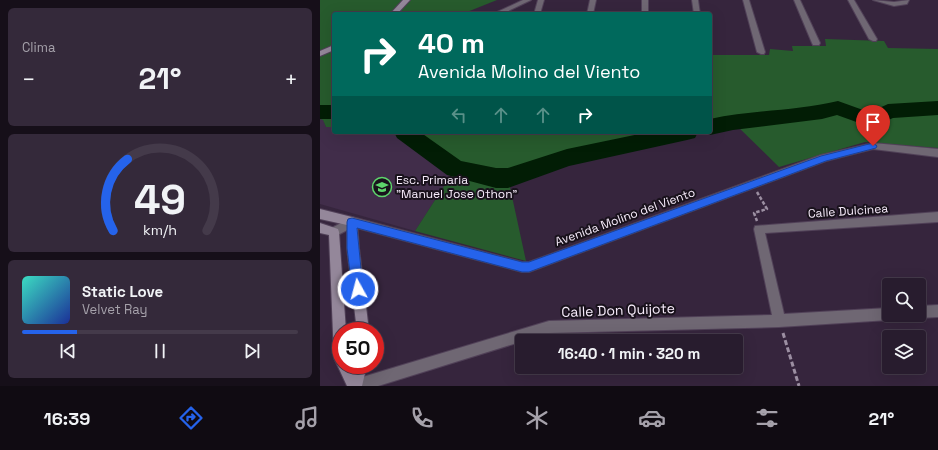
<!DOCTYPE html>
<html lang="es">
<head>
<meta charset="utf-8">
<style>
  :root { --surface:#281c2e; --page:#34293a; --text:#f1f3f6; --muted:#a5a1aa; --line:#443a4a; --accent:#2563eb }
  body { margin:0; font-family:"Space Grotesk",sans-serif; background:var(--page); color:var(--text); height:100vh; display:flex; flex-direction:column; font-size:15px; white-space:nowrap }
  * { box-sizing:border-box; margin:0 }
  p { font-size:13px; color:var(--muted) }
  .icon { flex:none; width:22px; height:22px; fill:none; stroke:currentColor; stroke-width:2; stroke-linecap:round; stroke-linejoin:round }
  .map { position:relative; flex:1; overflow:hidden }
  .side { display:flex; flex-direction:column; gap:8px; padding:8px; background:#160f19; width:320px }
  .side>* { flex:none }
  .banner { position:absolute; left:12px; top:12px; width:380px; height:122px; border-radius:4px; box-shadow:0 4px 16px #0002,0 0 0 1px var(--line); background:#00695c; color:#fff; overflow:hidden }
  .tools { position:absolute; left:562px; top:278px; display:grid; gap:8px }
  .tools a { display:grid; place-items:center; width:44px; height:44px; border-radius:4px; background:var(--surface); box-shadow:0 4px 16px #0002,0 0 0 1px var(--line); font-size:20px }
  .speed { position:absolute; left:12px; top:322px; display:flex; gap:8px; font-size:20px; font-weight:700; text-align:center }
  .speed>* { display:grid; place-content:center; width:52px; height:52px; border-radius:50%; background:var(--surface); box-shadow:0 4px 16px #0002,0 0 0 1px var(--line); line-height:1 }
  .speed .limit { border:6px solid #d22; background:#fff; color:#111 }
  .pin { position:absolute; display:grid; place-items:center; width:34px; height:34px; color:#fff; margin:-41px -17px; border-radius:50% 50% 50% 0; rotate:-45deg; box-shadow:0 0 4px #0007 }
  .pin .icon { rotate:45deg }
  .me { position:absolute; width:44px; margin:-22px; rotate:353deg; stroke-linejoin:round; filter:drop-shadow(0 0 3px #0008) }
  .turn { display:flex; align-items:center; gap:14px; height:84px; padding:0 20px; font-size:18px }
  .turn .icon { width:52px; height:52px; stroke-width:2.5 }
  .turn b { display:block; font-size:28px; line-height:34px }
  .lanes { display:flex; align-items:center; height:38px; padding:0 20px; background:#0003; justify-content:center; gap:20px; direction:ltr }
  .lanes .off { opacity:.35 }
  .big { font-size:30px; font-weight:700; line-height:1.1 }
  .side .widget { flex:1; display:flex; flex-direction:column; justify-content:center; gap:6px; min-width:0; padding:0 14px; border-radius:6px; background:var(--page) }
  .side .dial { align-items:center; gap:0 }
  .dial svg { height:104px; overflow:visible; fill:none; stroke:var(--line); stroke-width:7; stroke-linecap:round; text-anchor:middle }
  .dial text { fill:var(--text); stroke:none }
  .song { display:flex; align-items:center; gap:12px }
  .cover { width:48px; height:48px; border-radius:6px; background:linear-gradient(135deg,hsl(170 70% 55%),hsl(230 70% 35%)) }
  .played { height:4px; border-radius:2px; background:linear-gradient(90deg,var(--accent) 20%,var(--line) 20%) }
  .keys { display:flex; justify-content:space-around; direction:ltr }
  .heat { display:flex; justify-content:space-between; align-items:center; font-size:22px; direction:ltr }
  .trip { position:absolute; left:195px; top:334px; width:228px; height:40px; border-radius:4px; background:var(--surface); box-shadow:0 4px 16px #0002,0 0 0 1px var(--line); font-weight:700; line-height:40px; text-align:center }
  .menu { display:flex; height:64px; justify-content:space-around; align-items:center; background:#100b12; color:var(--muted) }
  .menu .icon { width:28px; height:28px }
  .menu .current { color:var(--accent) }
  .menu b { font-size:18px; color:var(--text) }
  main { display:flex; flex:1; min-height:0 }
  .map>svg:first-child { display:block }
</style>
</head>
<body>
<main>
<section class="side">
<div class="widget"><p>Clima</p>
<div class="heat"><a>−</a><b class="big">21°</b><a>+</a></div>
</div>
<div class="widget dial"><svg viewBox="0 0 100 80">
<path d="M14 69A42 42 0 1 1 86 69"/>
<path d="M14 69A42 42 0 0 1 25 14" stroke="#2563eb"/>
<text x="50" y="56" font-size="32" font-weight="700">49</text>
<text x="50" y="72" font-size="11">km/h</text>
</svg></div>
<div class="widget">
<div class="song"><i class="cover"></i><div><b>Static Love</b><p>Velvet Ray</p></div></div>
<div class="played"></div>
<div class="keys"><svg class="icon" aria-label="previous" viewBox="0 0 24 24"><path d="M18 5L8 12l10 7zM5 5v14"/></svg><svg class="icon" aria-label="pause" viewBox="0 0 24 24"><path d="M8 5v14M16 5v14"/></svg><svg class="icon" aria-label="next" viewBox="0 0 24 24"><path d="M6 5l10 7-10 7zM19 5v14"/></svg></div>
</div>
</section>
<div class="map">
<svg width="618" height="386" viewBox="0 0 618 386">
  <rect width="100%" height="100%" fill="#36253d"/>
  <path fill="#412d4a" d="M0,119h3l3,8h8v5h51l21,7 49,30 -40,62 -95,-27z"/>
  <path fill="#275b2d" d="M0,0h177l-35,14h-128v113h-8l-3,-7 -3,-1z
    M505,39l59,2 4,7 50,1v99l-73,-6 -86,25 -46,-45 -23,5v-63h3v-9h56l1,-6 23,2 -1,-5h34z
    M65,132h302l-116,26 -63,20 18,83 -111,-30 40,-62 -49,-30z"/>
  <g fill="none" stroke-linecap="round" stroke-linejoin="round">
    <path fill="#021d05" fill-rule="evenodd" d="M518,101l25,9h12l13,-6 50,-3v14l-45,3 -14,6h-17l-25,-9 -15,4 -89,11 -23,5 -8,-3h8v-13c42,-9 86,-8 128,-18z
      M0,105h14v14h-14z
      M74,132h26l41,29 35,7h12l59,-19 82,-17h49l-3,6 -8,2 -118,26 -61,22h-12l-49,-13 -50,-37z"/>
    <defs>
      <path id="minor" d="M203,0h8l-29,14h-9z
        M218,0h6l-4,14h-6z
        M270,0h6l-3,14h-6z
        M322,0h6v14h-6z
        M372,0h6l2,14h-6z
        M423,0h6l16,52 -1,2h-3l-4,-2z
        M474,0h6l20,43 -1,2h-6l-1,-2z
        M528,0h6l23,39 -1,2h-3l-4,-2z
        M553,0l21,2 15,-2 -2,4 -13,2z
        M618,212v10l-173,11 19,81 105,-6v7h6l-2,3 -4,2 -110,7 -230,6 -171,53h-29l2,-5 5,-2 193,-58 223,-6 -18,-86 1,-3z
        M618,305v12l-19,1 -4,-2 -1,-1h5v-9z"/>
      <path id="tertiary" d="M553,143l65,6v8l-65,-8 -47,12 -297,111h-7l-169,-45 -19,10 -4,-2 -1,-3 1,-3 22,-12 170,45h7l292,-107z"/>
      <path id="secondary" d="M83,0h7l-13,14h-7z
        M14,45v5l-14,6v-5z
        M0,209l32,8 4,2 1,3 2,26 10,83h-12l-10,-83v-23l-27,-6z
        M0,223l18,6 1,3 7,99h-5v34h10l2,3v-3h14l-5,21h-15l-13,-28 -5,-123 -9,-2z"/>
    </defs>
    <use href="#minor" stroke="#514158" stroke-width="2"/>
    <use href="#tertiary" stroke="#514158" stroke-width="2"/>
    <use href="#secondary" stroke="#514158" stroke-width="2"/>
    <path stroke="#9c8fa2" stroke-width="2.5" stroke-dasharray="3.5 2" stroke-linecap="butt" d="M437,192l10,17 -13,4 3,8"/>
    <path stroke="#9c8fa2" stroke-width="3" stroke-dasharray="5 2.5" stroke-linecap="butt" d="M463,333l16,53"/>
    <use href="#minor" fill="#6f6773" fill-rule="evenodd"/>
    <use href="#tertiary" fill="#6f6773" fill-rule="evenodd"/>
    <use href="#secondary" fill="#94879a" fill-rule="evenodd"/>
  </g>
  <path fill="#2563eb" stroke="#184099" d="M553,143l4,3 -1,2 -50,13 -297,111h-7l-165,-44 6,61 -1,4 -4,2 -4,-2 -2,-4 -5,-41v-26l1,-3 4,-1 170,44h7l292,-106z"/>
  <defs>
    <symbol id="school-ring" viewBox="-11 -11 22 22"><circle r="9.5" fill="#19121c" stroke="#5ed56c" stroke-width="1.5"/><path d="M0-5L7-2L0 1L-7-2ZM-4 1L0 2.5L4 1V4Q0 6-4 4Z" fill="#5ed56c"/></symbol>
  </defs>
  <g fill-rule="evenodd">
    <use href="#school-ring" x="51" y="176" width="22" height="22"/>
  </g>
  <g text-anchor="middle" stroke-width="4" stroke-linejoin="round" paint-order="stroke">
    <g font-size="12" fill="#f7ecfb" stroke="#19121c" text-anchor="start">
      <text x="76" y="184">Esc. Primaria<tspan x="76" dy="14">"Manuel Jose Othon"</tspan></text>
    </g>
    <g font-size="12" fill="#f7ecfb" stroke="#19121c">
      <text transform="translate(528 211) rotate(-4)" y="4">Calle Dulcinea</text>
      <text transform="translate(305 217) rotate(-20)" y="4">Avenida Molino del Viento</text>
    </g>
    <g font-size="14" fill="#f7ecfb" stroke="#19121c">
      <text transform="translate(298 310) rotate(-2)" y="5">Calle Don Quijote</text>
    </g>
  </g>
</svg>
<div class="tools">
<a><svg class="icon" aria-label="search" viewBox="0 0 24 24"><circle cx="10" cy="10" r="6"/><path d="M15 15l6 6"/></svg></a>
<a><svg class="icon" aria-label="layers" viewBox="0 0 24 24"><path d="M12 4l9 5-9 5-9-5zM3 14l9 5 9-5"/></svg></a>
</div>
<div class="speed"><div class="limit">50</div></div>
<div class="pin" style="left:553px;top:146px;background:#d93025"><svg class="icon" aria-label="arrive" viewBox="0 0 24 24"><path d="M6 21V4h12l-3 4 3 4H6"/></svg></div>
<svg class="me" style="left:38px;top:289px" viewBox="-20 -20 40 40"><circle r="17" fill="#2563eb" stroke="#fff" stroke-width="3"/><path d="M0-11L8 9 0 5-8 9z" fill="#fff"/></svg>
<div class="trip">16:40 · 1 min · 320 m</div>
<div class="banner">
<div class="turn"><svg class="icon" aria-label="right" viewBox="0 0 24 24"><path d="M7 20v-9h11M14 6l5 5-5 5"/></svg><div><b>40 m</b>Avenida Molino del Viento</div></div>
<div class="lanes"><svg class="icon off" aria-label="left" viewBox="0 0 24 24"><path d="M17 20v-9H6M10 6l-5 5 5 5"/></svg><svg class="icon off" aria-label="ahead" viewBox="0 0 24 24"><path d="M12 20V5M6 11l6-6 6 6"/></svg><svg class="icon off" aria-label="ahead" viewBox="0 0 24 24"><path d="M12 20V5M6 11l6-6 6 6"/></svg><svg class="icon" aria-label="right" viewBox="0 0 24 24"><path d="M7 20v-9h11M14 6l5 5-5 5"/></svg></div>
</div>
</div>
</main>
<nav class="menu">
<b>16:39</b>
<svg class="icon current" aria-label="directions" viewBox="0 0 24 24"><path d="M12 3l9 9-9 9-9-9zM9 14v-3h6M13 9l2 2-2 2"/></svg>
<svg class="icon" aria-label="music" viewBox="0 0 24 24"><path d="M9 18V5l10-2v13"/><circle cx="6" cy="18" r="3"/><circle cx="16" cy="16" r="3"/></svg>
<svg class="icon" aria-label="phone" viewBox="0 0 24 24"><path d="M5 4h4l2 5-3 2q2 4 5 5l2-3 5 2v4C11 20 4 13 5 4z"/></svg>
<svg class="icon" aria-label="climate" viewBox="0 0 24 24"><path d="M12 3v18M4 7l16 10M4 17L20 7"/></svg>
<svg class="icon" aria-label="car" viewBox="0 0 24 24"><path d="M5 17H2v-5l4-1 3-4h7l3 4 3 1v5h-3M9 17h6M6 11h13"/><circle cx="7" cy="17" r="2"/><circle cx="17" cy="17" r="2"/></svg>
<svg class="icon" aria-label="filters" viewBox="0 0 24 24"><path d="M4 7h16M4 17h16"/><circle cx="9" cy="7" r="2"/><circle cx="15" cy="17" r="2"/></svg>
<b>21°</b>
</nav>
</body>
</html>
